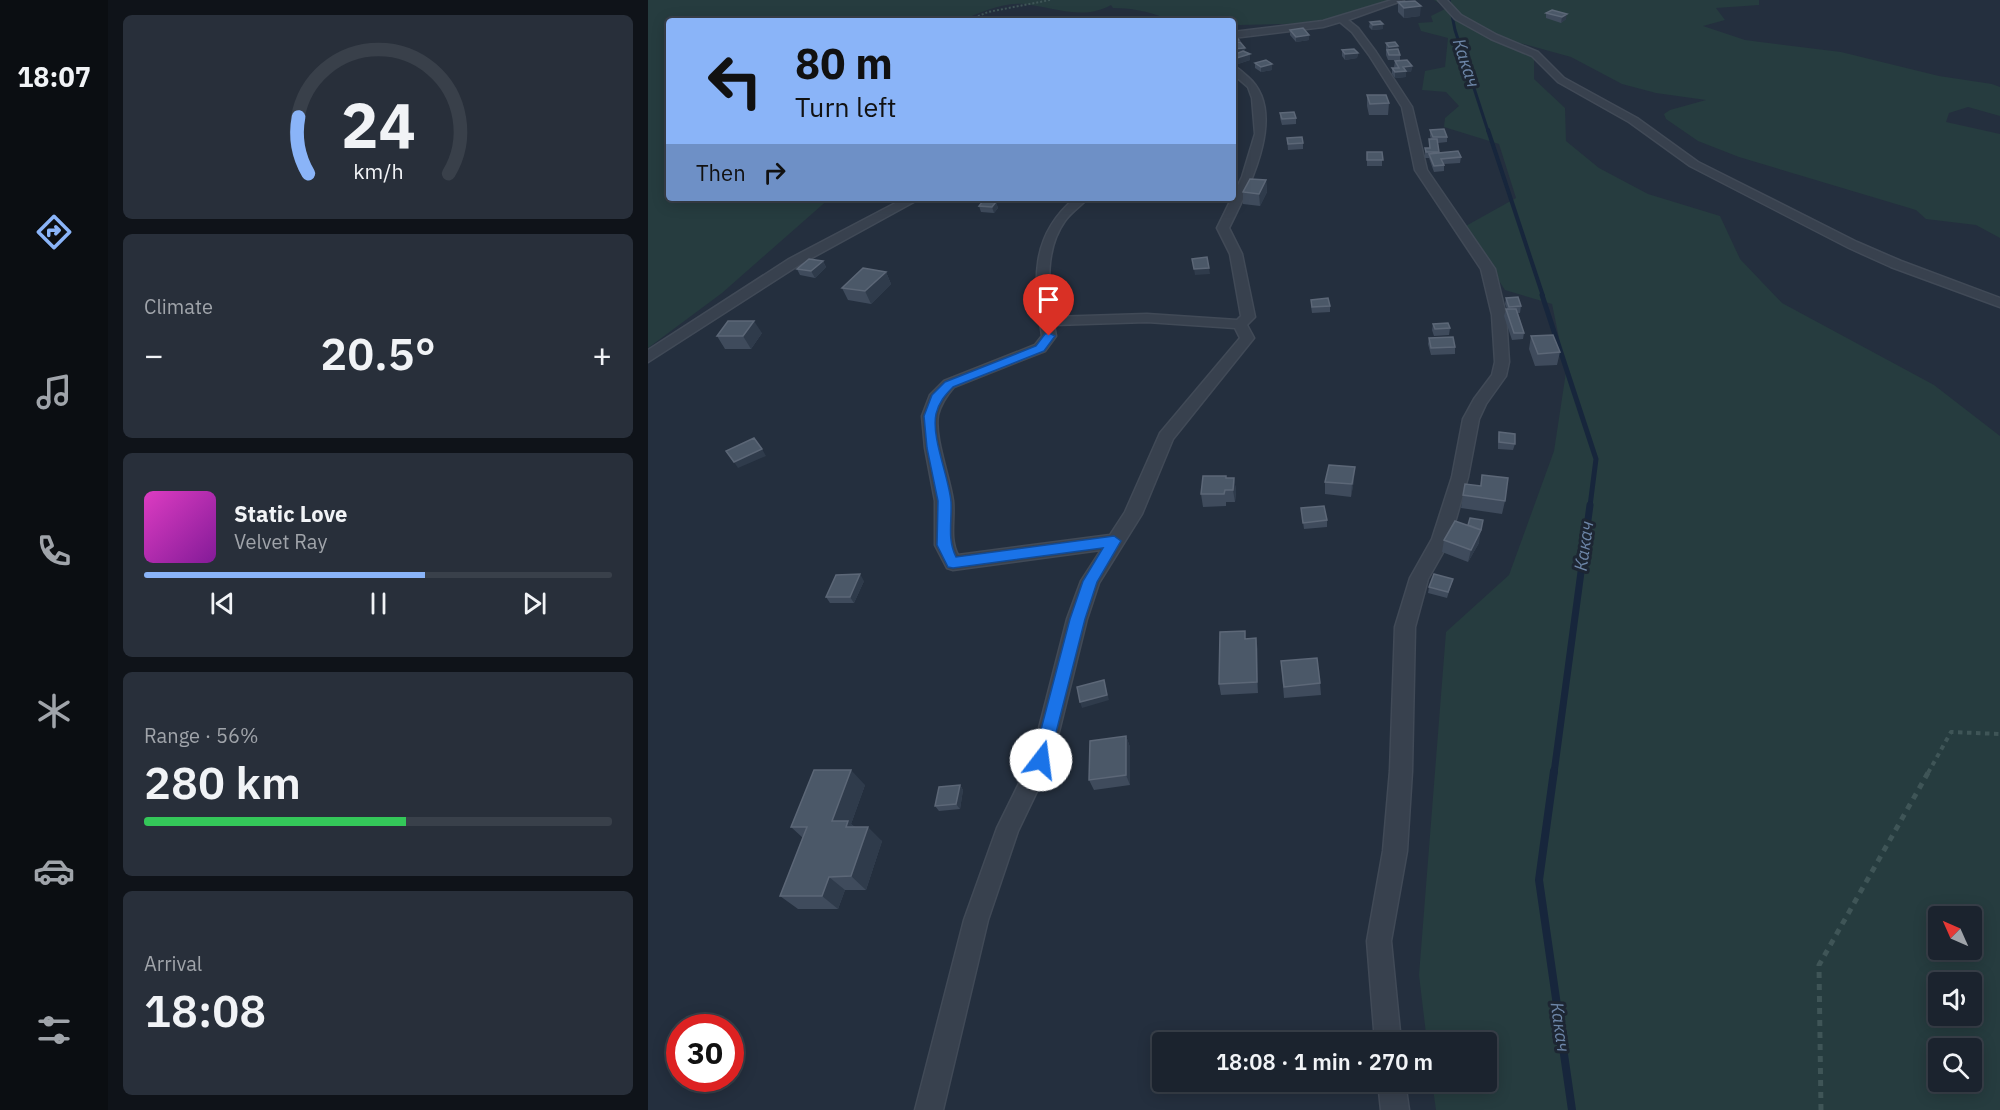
<!DOCTYPE html>
<html lang="en">
<head>
<meta charset="utf-8">
<style>
  :root { --surface:#1b232e; --page:#282f3a; --text:#f1f3f6; --muted:#a0a4aa; --line:#39404a; --accent:#8ab4f8 }
  body { margin:0; font-family:"IBM Plex Sans",sans-serif; background:var(--page); color:var(--text); height:100vh; display:flex; flex-direction:column; font-size:22px; white-space:nowrap }
  * { box-sizing:border-box; margin:0 }
  p { font-size:20px; color:var(--muted) }
  .icon { flex:none; width:33px; height:33px; fill:none; stroke:currentColor; stroke-width:2; stroke-linecap:round; stroke-linejoin:round }
  .map { position:relative; flex:1; overflow:hidden }
  .details { display:flex; flex-direction:column; gap:15px; padding:15px; background:#0f1319; width:540px }
  .details>* { flex:none }
  .banner { position:absolute; left:18px; top:18px; width:570px; height:183px; border-radius:6px; box-shadow:0 3px 15px #0003,0 0 0 2px var(--line); background:#8ab4f8; color:#111; overflow:hidden }
  .needle { width:39px; rotate:315deg }
  .controls { position:absolute; left:1280px; top:906px; display:grid; gap:12px }
  .controls a { display:grid; place-items:center; width:54px; height:54px; border-radius:6px; background:var(--surface); box-shadow:0 3px 15px #0003,0 0 0 2px var(--line); font-size:30px }
  .speed { position:absolute; left:18px; top:1014px; display:flex; gap:12px; font-size:30px; font-weight:700; text-align:center }
  .speed>* { display:grid; place-content:center; width:78px; height:78px; border-radius:50%; background:var(--surface); box-shadow:0 3px 15px #0003,0 0 0 2px var(--line); line-height:1 }
  .speed .limit { border:9px solid #d22; background:#fff; color:#111 }
  .pin { position:absolute; display:grid; place-items:center; width:51px; height:51px; color:#fff; margin:-62px -26px; border-radius:50% 50% 50% 0; rotate:-45deg; box-shadow:0 0 6px #0007 }
  .pin .icon { rotate:45deg }
  .me { position:absolute; width:66px; margin:-33px; rotate:15deg; stroke-linejoin:round; filter:drop-shadow(0 0 4px #0008) }
  .turn { display:flex; align-items:center; gap:21px; height:126px; padding:0 30px; font-size:27px }
  .turn .icon { width:78px; height:78px; stroke-width:2.5 }
  .turn b { display:block; font-size:42px; line-height:51px }
  .then { display:flex; align-items:center; height:57px; padding:0 30px; background:#0003; gap:12px; font-size:22px }
  .big { font-size:45px; font-weight:600; line-height:1.1 }
  .details .card { flex:1; display:flex; flex-direction:column; justify-content:center; gap:9px; min-width:0; padding:0 21px; border-radius:9px; background:var(--page) }
  .details .dial { align-items:center; gap:0 }
  .dial svg { height:156px; overflow:visible; fill:none; stroke:var(--line); stroke-width:7; stroke-linecap:round; text-anchor:middle }
  .dial text { fill:var(--text); stroke:none }
  .song { display:flex; align-items:center; gap:18px }
  .cover { width:72px; height:72px; border-radius:9px; background:linear-gradient(135deg,hsl(310 70% 55%),hsl(290 70% 35%)) }
  .played { height:6px; border-radius:3px; background:linear-gradient(90deg,var(--accent) 60%,var(--line) 60%) }
  .keys { display:flex; justify-content:space-around; direction:ltr }
  .heat { display:flex; justify-content:space-between; align-items:center; font-size:33px; direction:ltr }
  .charge { height:9px; border-radius:4px; background:linear-gradient(90deg,#34c759 56%,var(--line) 0) }
  .trip { position:absolute; left:504px; top:1032px; width:345px; height:60px; border-radius:6px; background:var(--surface); box-shadow:0 3px 15px #0003,0 0 0 2px var(--line); font-weight:600; line-height:60px; text-align:center }
  main { display:flex; flex:1; min-height:0 }
  .tab-bar { display:flex; flex-direction:column; width:108px; justify-content:space-around; align-items:center; background:#0b0e12; color:var(--muted) }
  .tab-bar .icon { width:42px; height:42px }
  .tab-bar .on { color:var(--accent) }
  .tab-bar b { font-size:27px; color:var(--text) }
  .map>svg:first-child { display:block }
</style>
</head>
<body>
<main>
<nav class="tab-bar">
<b>18:07</b>
<svg class="icon on" aria-label="directions" viewBox="0 0 24 24"><path d="M12 3l9 9-9 9-9-9zM9 14v-3h6M13 9l2 2-2 2"/></svg>
<svg class="icon" aria-label="music" viewBox="0 0 24 24"><path d="M9 18V5l10-2v13"/><circle cx="6" cy="18" r="3"/><circle cx="16" cy="16" r="3"/></svg>
<svg class="icon" aria-label="phone" viewBox="0 0 24 24"><path d="M5 4h4l2 5-3 2q2 4 5 5l2-3 5 2v4C11 20 4 13 5 4z"/></svg>
<svg class="icon" aria-label="climate" viewBox="0 0 24 24"><path d="M12 3v18M4 7l16 10M4 17L20 7"/></svg>
<svg class="icon" aria-label="car" viewBox="0 0 24 24"><path d="M5 17H2v-5l4-1 3-4h7l3 4 3 1v5h-3M9 17h6M6 11h13"/><circle cx="7" cy="17" r="2"/><circle cx="17" cy="17" r="2"/></svg>
<svg class="icon" aria-label="filters" viewBox="0 0 24 24"><path d="M4 7h16M4 17h16"/><circle cx="9" cy="7" r="2"/><circle cx="15" cy="17" r="2"/></svg>
</nav>
<section class="details">
<div class="card dial"><svg viewBox="0 0 100 80">
<path d="M14 69A42 42 0 1 1 86 69"/>
<path d="M14 69A42 42 0 0 1 9 40" stroke="#8ab4f8"/>
<text x="50" y="56" font-size="32" font-weight="700">24</text>
<text x="50" y="72" font-size="11">km/h</text>
</svg></div>
<div class="card"><p>Climate</p>
<div class="heat"><a>−</a><b class="big">20.5°</b><a>+</a></div>
</div>
<div class="card">
<div class="song"><i class="cover"></i><div><b>Static Love</b><p>Velvet Ray</p></div></div>
<div class="played"></div>
<div class="keys"><svg class="icon" aria-label="previous" viewBox="0 0 24 24"><path d="M18 5L8 12l10 7zM5 5v14"/></svg><svg class="icon" aria-label="pause" viewBox="0 0 24 24"><path d="M8 5v14M16 5v14"/></svg><svg class="icon" aria-label="next" viewBox="0 0 24 24"><path d="M6 5l10 7-10 7zM19 5v14"/></svg></div>
</div>
<div class="card"><p>Range · 56%</p><b class="big">280 km</b><div class="charge"></div></div>
<div class="card"><p>Arrival</p><b class="big">18:08</b></div>
</section>
<div class="map">
<svg width="1352" height="1110" viewBox="0 0 1352 1110">
  <rect width="100%" height="100%" fill="#242f3e"/>
  <path fill="#263c3f" fill-rule="evenodd" d="M0,0h744l-60,23 -92,2 -7,-1v-3l-69,-3c-15,-7 -35,-10 -51,-10l-2,-3c-28,16 -58,2 -87,-1 -20,-2 -46,9 -63,17h-292v177h161l-108,95 -74,55z
    M786,0h325v5l-43,3 9,12 -22,6 42,14 96,12 98,24 53,8 8,3v29l-32,-9 -19,6 -3,9 54,12v104l-24,-13 -50,-6 -10,-9 -177,-53 -41,-16 -32,-22 -2,-5 6,-4 36,-10 -50,-7 -34,-9 -51,-27 -47,-13 -36,-5 46,16v24l31,29 1,33 33,27 49,26 72,22 20,43 42,44 152,82 66,51v674h-564l-4,-28h54v-40h-59l-8,-67 27,-343 63,-57 45,-124 12,-79 -14,-68 -47,-14 -41,-63 52,-29 -17,-54 -55,-17 1,-9 14,-12 -13,-14 -24,-2 3,-19 20,-4 3,-29 -27,-7 -3,-8 15,-1 -2,-6 16,-8zM1290,916h33v34h-33zM1290,982h33v34h-33zM1290,1048h33v34h-33z"/>
  <g fill="none" stroke-linecap="round" stroke-linejoin="round">
    <path stroke="#17263c" stroke-width="3" d="M801,0l6,30 33,101"/>
    <path stroke="#17263c" stroke-width="4" d="M840,130l55,166"/>
    <path stroke="#17263c" stroke-width="5" d="M894,295l54,164 -6,47"/>
    <path stroke="#17263c" stroke-width="7" d="M906,773l36,-268"/>
    <path stroke="#17263c" stroke-width="8" d="M906,771l-15,109 33,230"/>
    <defs>
      <path id="street" d="M744,0h12l-56,20 10,8 18,24 36,55 15,63 68,99 11,46 3,47 -3,14 -20,28 -7,15 -11,58 -18,63 -22,39 -13,48 -3,144 -5,80 -16,90 10,101h-26l-8,-101 16,-90 7,-80 5,-144 15,-49 22,-39 20,-62 11,-58 11,-20 18,-24 3,-13 -3,-47 -11,-46 -66,-99 -13,-63 -33,-52 -17,-23 -12,-10 -17,5 -90,11v-6l90,-11z
        M790,0h9l14,15 36,20 41,17 26,26 73,40 61,44 159,80 44,19 99,37v9l-109,-40 -42,-19 -159,-82 -61,-44 -71,-40 -26,-26 -41,-17 -36,-20z
        M585,66c6,2 10,7 15,11 41,36 0,112 -19,151l13,26 13,63 -8,8 7,13 -81,101 -31,75 -43,69 -12,36 -35,141 -34,71 -30,89 -45,190h-28l49,-190 33,-92 34,-69 36,-140 14,-38 20,-31 -148,20 -6,-2 -12,-23v-44l-10,-53 -3,-32 8,-21 14,-14 91,-36 7,-9c-8,-55 -13,-99 33,-138h13c-7,8 -17,14 -23,23 -20,28 -17,64 -12,96l94,-3 90,6 4,-4 -11,-62 -13,-26 25,-51 13,-43 -3,-36 -4,-11 -15,-13zM499,322l88,6 5,10 -80,95 -35,79 -15,23 -152,20c-9,-17 -3,-35 -5,-54 -3,-24 -19,-63 -15,-86 3,-12 9,-20 16,-28l91,-36 11,-15 -2,-11z
        M257,198h16l-122,67 -151,97v-12l141,-91z
        M730,1082h27l4,28h-28z"/>
    </defs>
    <use href="#street" stroke="#414a57" stroke-width="3"/>
    <path stroke="#3f5557" stroke-width="2" stroke-dasharray="2 2" stroke-linecap="butt" d="M319,21l21,-9 62,-12"/>
    <path stroke="#3f5557" stroke-width="4" stroke-dasharray="4.5 4.5" stroke-linecap="butt" d="M1280,773l23,-41 49,2"/>
    <path stroke="#3f5557" stroke-width="5" stroke-dasharray="6 6" stroke-linecap="butt" d="M1173,1110l-2,-145 110,-194"/>
    <use href="#street" fill="#38414e" fill-rule="evenodd"/>
  </g>
  <path fill="#3f4b5c" d="M750,2l22,14 -16,2 -6,-6z
    M904,10l14,9 -5,4 -15,-5v-5z
    M722,22l13,7 -11,1 -3,-3z
    M642,30l19,5v5l-13,2 -6,-7z
    M585,35l12,13v4l5,2v6l-12,4 -5,-3v-6l1,-1 -1,-1z
    M738,43l12,6 2,6v5h-12l-2,-5z
    M694,50l16,3 -1,5 -12,2 -3,-4z
    M747,61l17,5 -1,6h-5v5l-11,1 -3,-4v-6h3l-1,-1z
    M607,63l17,1v6l-11,2 -6,-4z
    M719,95l22,8 -1,12h-19l-2,-9z
    M632,113l16,5v6l-14,1 -2,-7z
    M782,130l17,7v5l-9,1 1,10 22,4 -1,6 -16,1v7l-10,1 -5,-14h-4v-10h4v-9h2l-1,-3z
    M639,138l16,5v6l-15,1z
    M719,152h15v14h-15z
    M618,180l1,12 -7,14 -17,-2v-12z
    M462,198h15l-2,3 -12,-2z
    M348,202l2,6 -4,5 -13,-1 -2,-6z
    M175,261l3,6 -11,11 -15,-3 -3,-6z
    M238,272l5,12 -20,20 -23,-4 -6,-12z
    M858,298l15,8 -1,7h-2l6,20 -1,6 -11,1 -8,-24 2,-7h1l-2,-5z
    M663,300l19,6v6l-18,1 -1,-7z
    M785,324l17,4 -1,7 -15,1 -2,-6z
    M114,333l-11,16h-26l-8,-13z
    M883,336l29,16 -3,13 -22,1 -6,-17z
    M781,338l26,9v7l-24,1 -3,-11z
    M851,432l16,12 -2,6 -15,-1v-10z
    M834,475l23,26 -3,13 -41,-6 4,-24 15,2z
    M578,478h8l2,13 -1,11h-9v4l-23,1 -2,-13z
    M706,480l-3,17 -26,-3v-12z
    M653,508l26,12v7l-23,2z
    M796,540l35,3 -11,19 -26,-10z
    M805,579l-6,19 -19,-5 1,-6z
    M216,581l-10,22h-24l-4,-6z
    M598,639l12,10v44l-37,2 -2,-11z
    M633,661l39,22 1,12 -37,3z
    M478,736l4,11v38l-36,5 -5,-10z
    M217,785l-14,39 4,3 27,14 -16,49h-21l-7,19h-40l-18,-13 23,-58 -12,-11z
    M312,785l3,5 -3,19 -21,2 -4,-5z"/>
  <path fill="#2f3b4b" d="M773,6l-1,10 -16,2v-10z
    M919,14l-1,5 -5,4 1,-6z
    M735,24v5l-11,1 1,-5z
    M661,35v5l-13,2v-5z
    M750,46v5l-10,1 1,-5z
    M597,48v5l-11,2v-6z
    M710,53l-1,5 -12,2v-6z
    M602,54v6l-12,4 -1,-6z
    M624,64v6l-11,2v-5z
    M764,66l-1,6h-5v5l-11,1v-6l8,-5z
    M618,180l1,12 -7,14 -1,-12z
    M348,202l2,6 -4,5 -2,-6z
    M175,261l3,6 -11,11 -4,-7z
    M561,268l1,6 -15,1 -1,-6z
    M238,272l5,12 -20,20 -6,-13z
    M106,321l8,12 -11,16 -8,-13z
    M114,449l4,7 -28,12 -4,-6z
    M707,467l-1,13 -3,17 1,-13z
    M586,478l2,13 -1,11 -2,-12z
    M833,530l-2,13 -11,19 3,-12z
    M212,574l4,7 -10,22 -4,-6z
    M608,638l2,11v44l-1,-11z
    M456,680l5,20 -27,8 -2,-6z
    M478,736l4,11v38l-4,-10z
    M203,770l14,15 -14,39 12,11 -31,-14z
    M312,785l3,5 -3,19 -4,-5z
    M220,827l14,14 -16,49 -15,-14z
    M181,877l16,13 -7,19 -16,-13z"/>
  <path fill="#4b5868" stroke="#5c6777" stroke-width="1.5" d="M767,1l6,5 -17,2 -6,-6z
    M904,10l15,4 -5,3 -16,-4z
    M732,21l3,3 -10,1 -3,-3z
    M655,28l6,7 -13,2 -6,-7z
    M585,35h1l5,5 -6,1z
    M592,42l5,6 -11,1 -1,-1v-5z
    M747,42l3,4 -9,1 -3,-4z
    M706,49l4,4 -13,1 -3,-4z
    M750,49l2,6h-11l-2,-5z
    M595,51l7,3 -13,4 -4,-2v-1z
    M618,60l6,4 -11,3 -6,-4z
    M759,60l5,6 -9,1 3,4 -11,1 -3,-4h7l-4,-7z
    M719,95h19l3,8 -19,1z
    M646,112l2,6 -14,1 -2,-6z
    M796,129l3,8h-14l-3,-7z
    M654,137l1,6 -15,1 -1,-6z
    M781,139h8l2,13h-13l-1,-4h5z
    M810,151l3,6 -20,2 3,6 -10,1 -5,-12z
    M719,152h15l1,8h-16z
    M602,179l16,1 -7,14 -16,-2z
    M335,201l13,1 -4,5 -13,-1z
    M559,257l2,11 -15,1 -2,-10z
    M161,259l14,2 -12,10 -14,-2z
    M215,268l23,4 -21,19 -23,-3z
    M870,297l3,9 -12,1 -3,-9z
    M680,298l2,8 -18,1 -1,-7z
    M858,309h10l8,24h-10z
    M80,321h26l-11,15h-26z
    M800,323l2,5 -15,1 -2,-5z
    M905,335l7,17 -22,2 -7,-18z
    M805,337l2,10 -24,1 -2,-10z
    M851,432l16,2v10l-16,-2z
    M106,438l8,11 -28,13 -8,-11z
    M681,465l26,2 -3,17 -27,-2z
    M834,475l26,3 -3,23 -42,-6 2,-11 16,2z
    M555,476h23v2h8l-1,12h-8l-1,4h-23z
    M676,506l3,14 -24,3 -2,-15z
    M822,518l13,2 -2,10 -13,-5z
    M807,521l26,9 -10,20 -27,-10z
    M212,574l-10,23h-24l10,-22z
    M786,574l19,5 -5,13 -19,-5z
    M597,631v8l11,-1 1,44 -38,2 1,-52z
    M669,658l3,25 -36,4 -3,-26z
    M456,680l3,15 -27,7 -3,-15z
    M478,736v39l-37,5 1,-39z
    M166,770h37l-19,51h16l-2,6h22l-17,49 -22,1 -7,19h-42l27,-69h-16z
    M312,785l-4,19 -21,2 4,-19z"/>
  <path fill="#1a73e8" stroke="#114b97" stroke-width="1.5" d="M401,333l6,3 -11,15 -91,36c-8,8 -14,15 -17,27 -5,24 13,63 15,88 1,20 -4,37 5,55l158,-21 7,5 -24,41 -12,37 -36,141 -2,5 -6,3 -6,-3 -2,-5 37,-141 13,-38 20,-33 -150,20 -5,-1 -11,-22 1,-44 -11,-53 -3,-32 8,-21 13,-13 91,-36 9,-12z"/>
  <g text-anchor="middle" stroke-width="6" stroke-linejoin="round" paint-order="stroke">
    <g font-size="18" font-style="italic" fill="#6d86a8" stroke="#1d2633">
      <text transform="translate(818 63) rotate(72)" y="6">Какач</text>
      <text transform="translate(936 546) rotate(-82)" y="6">Какач</text>
      <text transform="translate(912 1027) rotate(82)" y="6">Какач</text>
    </g>
  </g>
</svg>
<div class="controls">
<a><svg class="needle" viewBox="-14 -14 28 28"><path d="M0-13l5 13h-10z" fill="#e53935"/><path d="M0 13l5-13h-10z" fill="#a0a4aa"/></svg></a>
<a><svg class="icon" aria-label="sound" viewBox="0 0 24 24"><path d="M4 9h4l5-4v14l-5-4H4zM17 9q2 3 0 6"/></svg></a>
<a><svg class="icon" aria-label="search" viewBox="0 0 24 24"><circle cx="10" cy="10" r="6"/><path d="M15 15l6 6"/></svg></a>
</div>
<div class="speed"><div class="limit">30</div></div>
<div class="pin" style="left:401px;top:336px;background:#d93025"><svg class="icon" aria-label="arrive" viewBox="0 0 24 24"><path d="M6 21V4h12l-3 4 3 4H6"/></svg></div>
<svg class="me" style="left:393px;top:760px" viewBox="-20 -20 40 40"><circle r="19" fill="#fff"/><path d="M0-13L10 11 0 6-10 11z" fill="#1a73e8"/></svg>
<div class="trip">18:08 · 1 min · 270 m</div>
<div class="banner">
<div class="turn"><svg class="icon" aria-label="left" viewBox="0 0 24 24"><path d="M17 20v-9H6M10 6l-5 5 5 5"/></svg><div><b>80 m</b>Turn left</div></div>
<div class="then">Then<svg class="icon" aria-label="right" viewBox="0 0 24 24"><path d="M7 20v-9h11M14 6l5 5-5 5"/></svg></div>
</div>
</div>
</main>
</body>
</html>
